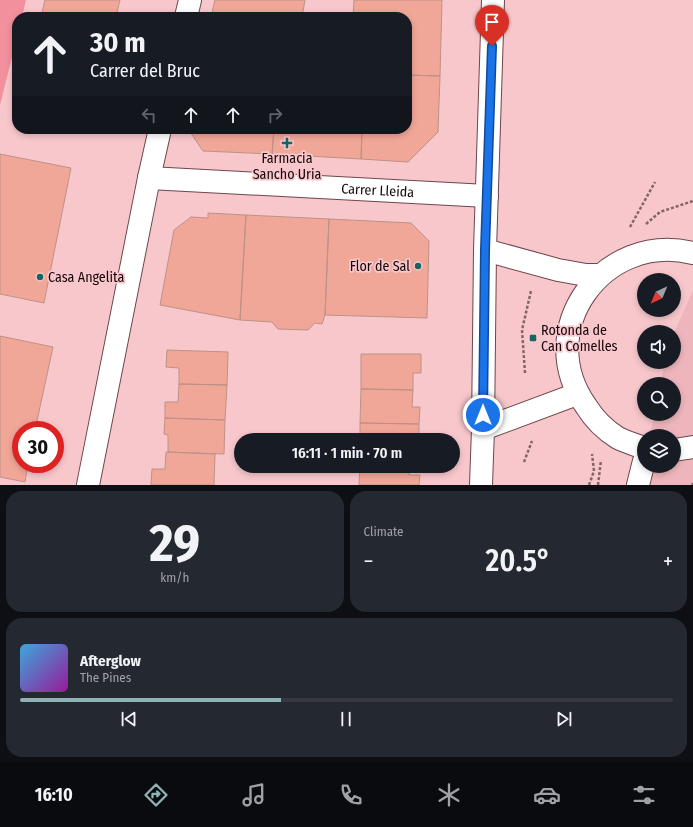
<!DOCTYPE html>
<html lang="en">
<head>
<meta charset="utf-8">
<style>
  :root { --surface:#171b24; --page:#242831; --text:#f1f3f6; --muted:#9ea1a6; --line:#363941; --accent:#8fb3b4 }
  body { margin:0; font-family:"Fira Sans Condensed",sans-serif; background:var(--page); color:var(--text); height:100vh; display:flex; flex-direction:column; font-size:15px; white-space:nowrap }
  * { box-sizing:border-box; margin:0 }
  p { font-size:13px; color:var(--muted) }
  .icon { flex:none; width:22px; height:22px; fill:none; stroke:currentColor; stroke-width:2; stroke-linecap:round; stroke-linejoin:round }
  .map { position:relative; height:485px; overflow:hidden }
  .sheet { display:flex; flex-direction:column; gap:6px; padding:6px; background:#0d0f14; flex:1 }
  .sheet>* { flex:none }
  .banner { position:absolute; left:12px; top:12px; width:400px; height:122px; border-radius:16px; box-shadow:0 2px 6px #0003; background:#171b24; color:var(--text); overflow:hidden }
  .needle { width:26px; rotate:224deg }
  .buttons { position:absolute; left:637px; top:273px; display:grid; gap:8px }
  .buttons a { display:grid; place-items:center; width:44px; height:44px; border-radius:50%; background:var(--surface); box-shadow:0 2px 6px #0003; font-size:20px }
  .speed { position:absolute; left:12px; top:421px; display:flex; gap:8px; font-size:20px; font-weight:700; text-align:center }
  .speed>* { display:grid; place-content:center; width:52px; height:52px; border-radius:50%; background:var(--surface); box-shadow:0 2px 6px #0003; line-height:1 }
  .speed .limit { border:6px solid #d22; background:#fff; color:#111 }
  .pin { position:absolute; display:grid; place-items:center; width:34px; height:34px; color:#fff; margin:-41px -17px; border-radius:50% 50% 50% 0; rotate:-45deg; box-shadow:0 0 4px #0007 }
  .pin .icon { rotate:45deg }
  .me { position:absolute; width:44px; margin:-22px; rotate:0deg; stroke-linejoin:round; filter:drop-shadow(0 0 3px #0008) }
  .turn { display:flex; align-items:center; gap:14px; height:84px; padding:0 12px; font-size:18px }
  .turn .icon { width:52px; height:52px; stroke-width:2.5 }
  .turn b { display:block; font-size:28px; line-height:34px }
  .lanes { display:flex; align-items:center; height:38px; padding:0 12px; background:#0003; justify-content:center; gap:20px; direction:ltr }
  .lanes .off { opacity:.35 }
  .big { font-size:30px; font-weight:600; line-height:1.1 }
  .sheet .card { flex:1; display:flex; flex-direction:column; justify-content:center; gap:6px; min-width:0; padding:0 14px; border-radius:16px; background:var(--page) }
  .sheet .dial { align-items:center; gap:0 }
  .dial b { font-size:52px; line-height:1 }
  .song { display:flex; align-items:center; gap:12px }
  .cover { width:48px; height:48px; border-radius:6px; background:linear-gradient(135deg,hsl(200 70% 55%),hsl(300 70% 35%)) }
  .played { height:4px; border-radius:2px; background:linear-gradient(90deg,var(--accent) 40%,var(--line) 40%) }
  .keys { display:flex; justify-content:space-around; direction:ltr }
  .heat { display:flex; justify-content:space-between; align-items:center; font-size:22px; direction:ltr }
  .sheet .tiles { flex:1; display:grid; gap:6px; grid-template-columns:1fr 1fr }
  .card:last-child { grid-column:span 2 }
  .trip { position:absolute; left:234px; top:433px; width:226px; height:40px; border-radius:20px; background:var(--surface); box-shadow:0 2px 6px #0003; font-weight:600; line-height:40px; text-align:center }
  .dock { display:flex; height:64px; justify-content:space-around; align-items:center; background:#090b0e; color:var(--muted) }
  .dock .icon { width:28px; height:28px }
  .dock .current { color:var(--accent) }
  .dock b { font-size:18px; color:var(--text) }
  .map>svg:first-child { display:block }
</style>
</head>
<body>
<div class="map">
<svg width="693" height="485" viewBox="0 0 693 485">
  <rect width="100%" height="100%" fill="#f8c7cc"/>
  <path fill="#eeb6bc" d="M693,290v195h-54l5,-19h30v-30h-24l4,-22h20v-30h-14l5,-22h9v-29z"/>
  <path fill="#f3909d" d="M0,0h26l-4,17h-5v20l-17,68z"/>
  <path fill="#f1a798" stroke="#bd9188" d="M45,0h75l-4,17h-75z
    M215,0h90l-3,17h-91z
    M354,0h88l-2,76 -33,-1v-58h-54z
    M407,75l33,1 -2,56 -30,30 -47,-3 1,-30h45z
    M188,129h86l-2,25 -69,-3z
    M274,129h88l-1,30 -89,-5z
    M0,154l71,14 -27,135 -44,-9z
    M208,213l38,2 -6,105 -80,-15 14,-75 17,-13 17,1z
    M246,215l83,4 -4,96 -3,9 -7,-1 -7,7 -30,-1 -6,-7 -32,-2z
    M329,219l82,4 18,18 -2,77 -102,-3z
    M0,336l53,11 -18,83h-14v34h7l-3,18 -25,-5z
    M167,350l61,2 -1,33 -48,-1v-16l-13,-1z
    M361,354h60v19h-8v17l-52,-1z
    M179,384l48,1 -2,35 -60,-2v-16h13z
    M361,389l52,1 -1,17h8l-1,17 -59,-1z
    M165,418l60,2 -1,34 -56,-2v-17l-4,-1z
    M360,423l59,1v15h-8v1h-51z
    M166,452l49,2 -1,31h-63l1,-16h13z
    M360,466h50l-1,9h11l-1,10h-60z"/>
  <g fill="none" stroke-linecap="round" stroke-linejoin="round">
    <defs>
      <g id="minor">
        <path d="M186,17l4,-17"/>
        <path id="s1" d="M149,178l338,18"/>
        <path d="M88,485l61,-307 11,-49"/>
        <path d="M481,485l2,-56 2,-179 8,-250"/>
      </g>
      <path id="tertiary" d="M485,250l73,20 28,5h14
        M483,429l94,-35
        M644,448c-8,-3 -18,-6 -26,-10 -13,-8 -24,-19 -32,-32 -54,-76 17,-175 107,-153
        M674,450l19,-3
        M638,485l6,-24"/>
    </defs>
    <use href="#minor" stroke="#6e464b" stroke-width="24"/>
    <use href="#tertiary" stroke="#6e464b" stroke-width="24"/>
    <path stroke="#836467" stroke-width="2.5" stroke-dasharray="3 2" stroke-linecap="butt" d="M646,224l14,-12 33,-11
      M630,227l25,-45
      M525,373l-3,-43 9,-39
      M524,462l8,-21
      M589,485l5,-14 -2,-17
      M598,485l3,-25
      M692,485l1,-2"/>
    <use href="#minor" stroke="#fff" stroke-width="22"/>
    <use href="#tertiary" stroke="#fff" stroke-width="22"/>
  </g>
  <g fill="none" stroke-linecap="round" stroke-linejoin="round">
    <defs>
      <path id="route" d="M483,415l2,-165 7,-204"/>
    </defs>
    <use href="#route" stroke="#114b97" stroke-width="10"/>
    <use href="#route" stroke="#1a73e8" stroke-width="7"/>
  </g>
  <g fill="#176563" stroke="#f8c7cc" stroke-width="1.5">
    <path d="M285 137h4v4h4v4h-4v4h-4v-4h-4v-4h4z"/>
    <circle cx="418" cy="266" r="4"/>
    <circle cx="40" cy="277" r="4"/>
    <rect x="529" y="334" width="8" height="8" rx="2"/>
  </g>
  <g text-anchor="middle" stroke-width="3.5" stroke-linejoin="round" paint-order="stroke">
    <g font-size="14" fill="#150608" stroke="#f8c7cc" text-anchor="start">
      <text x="287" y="163" text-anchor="middle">Farmacia<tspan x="287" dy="16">Sancho Uria</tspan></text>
      <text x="410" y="271" text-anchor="end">Flor de Sal</text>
      <text x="48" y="282">Casa Angelita</text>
      <text x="541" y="335">Rotonda de<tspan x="541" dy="16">Can Comelles</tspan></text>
    </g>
    <g font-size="14" fill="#150608" stroke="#f8c7cc">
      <text dy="5" stroke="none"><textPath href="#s1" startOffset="229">Carrer Lleida</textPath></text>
    </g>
  </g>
</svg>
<div class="buttons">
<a><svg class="needle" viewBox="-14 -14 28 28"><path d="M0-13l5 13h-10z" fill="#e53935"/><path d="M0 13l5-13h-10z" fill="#9ea1a6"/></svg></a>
<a><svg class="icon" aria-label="sound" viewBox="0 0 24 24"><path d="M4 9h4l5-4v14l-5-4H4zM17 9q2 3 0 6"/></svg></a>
<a><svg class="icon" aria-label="search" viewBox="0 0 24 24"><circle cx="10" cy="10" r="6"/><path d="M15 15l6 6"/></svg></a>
<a><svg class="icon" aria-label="layers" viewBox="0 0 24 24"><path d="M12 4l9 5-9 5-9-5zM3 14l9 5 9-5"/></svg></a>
</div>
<div class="speed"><div class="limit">30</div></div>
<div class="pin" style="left:492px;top:46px;background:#d93025"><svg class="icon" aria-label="arrive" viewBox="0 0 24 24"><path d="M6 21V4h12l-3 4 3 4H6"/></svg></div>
<svg class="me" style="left:483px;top:415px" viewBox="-20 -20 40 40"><circle r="17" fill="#1a73e8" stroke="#fff" stroke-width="3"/><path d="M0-11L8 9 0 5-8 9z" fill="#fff"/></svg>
<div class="trip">16:11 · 1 min · 70 m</div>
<div class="banner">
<div class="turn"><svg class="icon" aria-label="ahead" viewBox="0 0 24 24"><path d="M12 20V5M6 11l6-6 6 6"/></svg><div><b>30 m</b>Carrer del Bruc</div></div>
<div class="lanes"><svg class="icon off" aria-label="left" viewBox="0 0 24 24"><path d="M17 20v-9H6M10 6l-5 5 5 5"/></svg><svg class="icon" aria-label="ahead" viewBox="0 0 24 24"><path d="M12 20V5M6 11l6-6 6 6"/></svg><svg class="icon" aria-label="ahead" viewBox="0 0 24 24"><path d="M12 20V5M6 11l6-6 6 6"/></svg><svg class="icon off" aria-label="right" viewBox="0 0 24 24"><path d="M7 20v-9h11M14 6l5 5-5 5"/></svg></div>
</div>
</div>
<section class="sheet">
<div class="tiles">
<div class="card dial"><b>29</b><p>km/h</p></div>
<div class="card"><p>Climate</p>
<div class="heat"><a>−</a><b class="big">20.5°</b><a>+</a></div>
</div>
<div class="card">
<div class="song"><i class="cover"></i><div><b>Afterglow</b><p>The Pines</p></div></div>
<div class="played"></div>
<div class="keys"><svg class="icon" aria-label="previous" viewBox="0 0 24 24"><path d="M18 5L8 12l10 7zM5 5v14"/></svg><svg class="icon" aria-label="pause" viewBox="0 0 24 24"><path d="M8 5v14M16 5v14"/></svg><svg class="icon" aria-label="next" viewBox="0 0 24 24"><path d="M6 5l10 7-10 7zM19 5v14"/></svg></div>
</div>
</div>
</section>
<nav class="dock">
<b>16:10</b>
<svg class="icon current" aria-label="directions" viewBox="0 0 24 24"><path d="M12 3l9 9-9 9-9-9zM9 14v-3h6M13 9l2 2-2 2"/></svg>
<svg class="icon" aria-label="music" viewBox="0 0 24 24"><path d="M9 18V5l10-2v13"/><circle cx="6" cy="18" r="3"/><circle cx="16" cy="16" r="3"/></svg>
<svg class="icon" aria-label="phone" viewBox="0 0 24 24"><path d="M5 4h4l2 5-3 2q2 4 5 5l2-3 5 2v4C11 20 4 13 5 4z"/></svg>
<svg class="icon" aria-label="climate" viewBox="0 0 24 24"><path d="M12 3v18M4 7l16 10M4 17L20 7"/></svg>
<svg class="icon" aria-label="car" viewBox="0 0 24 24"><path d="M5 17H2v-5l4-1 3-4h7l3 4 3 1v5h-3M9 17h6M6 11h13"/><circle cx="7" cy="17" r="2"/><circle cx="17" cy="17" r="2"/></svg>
<svg class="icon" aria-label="filters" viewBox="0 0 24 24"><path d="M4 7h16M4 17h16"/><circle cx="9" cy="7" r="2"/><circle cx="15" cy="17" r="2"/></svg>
</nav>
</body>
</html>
